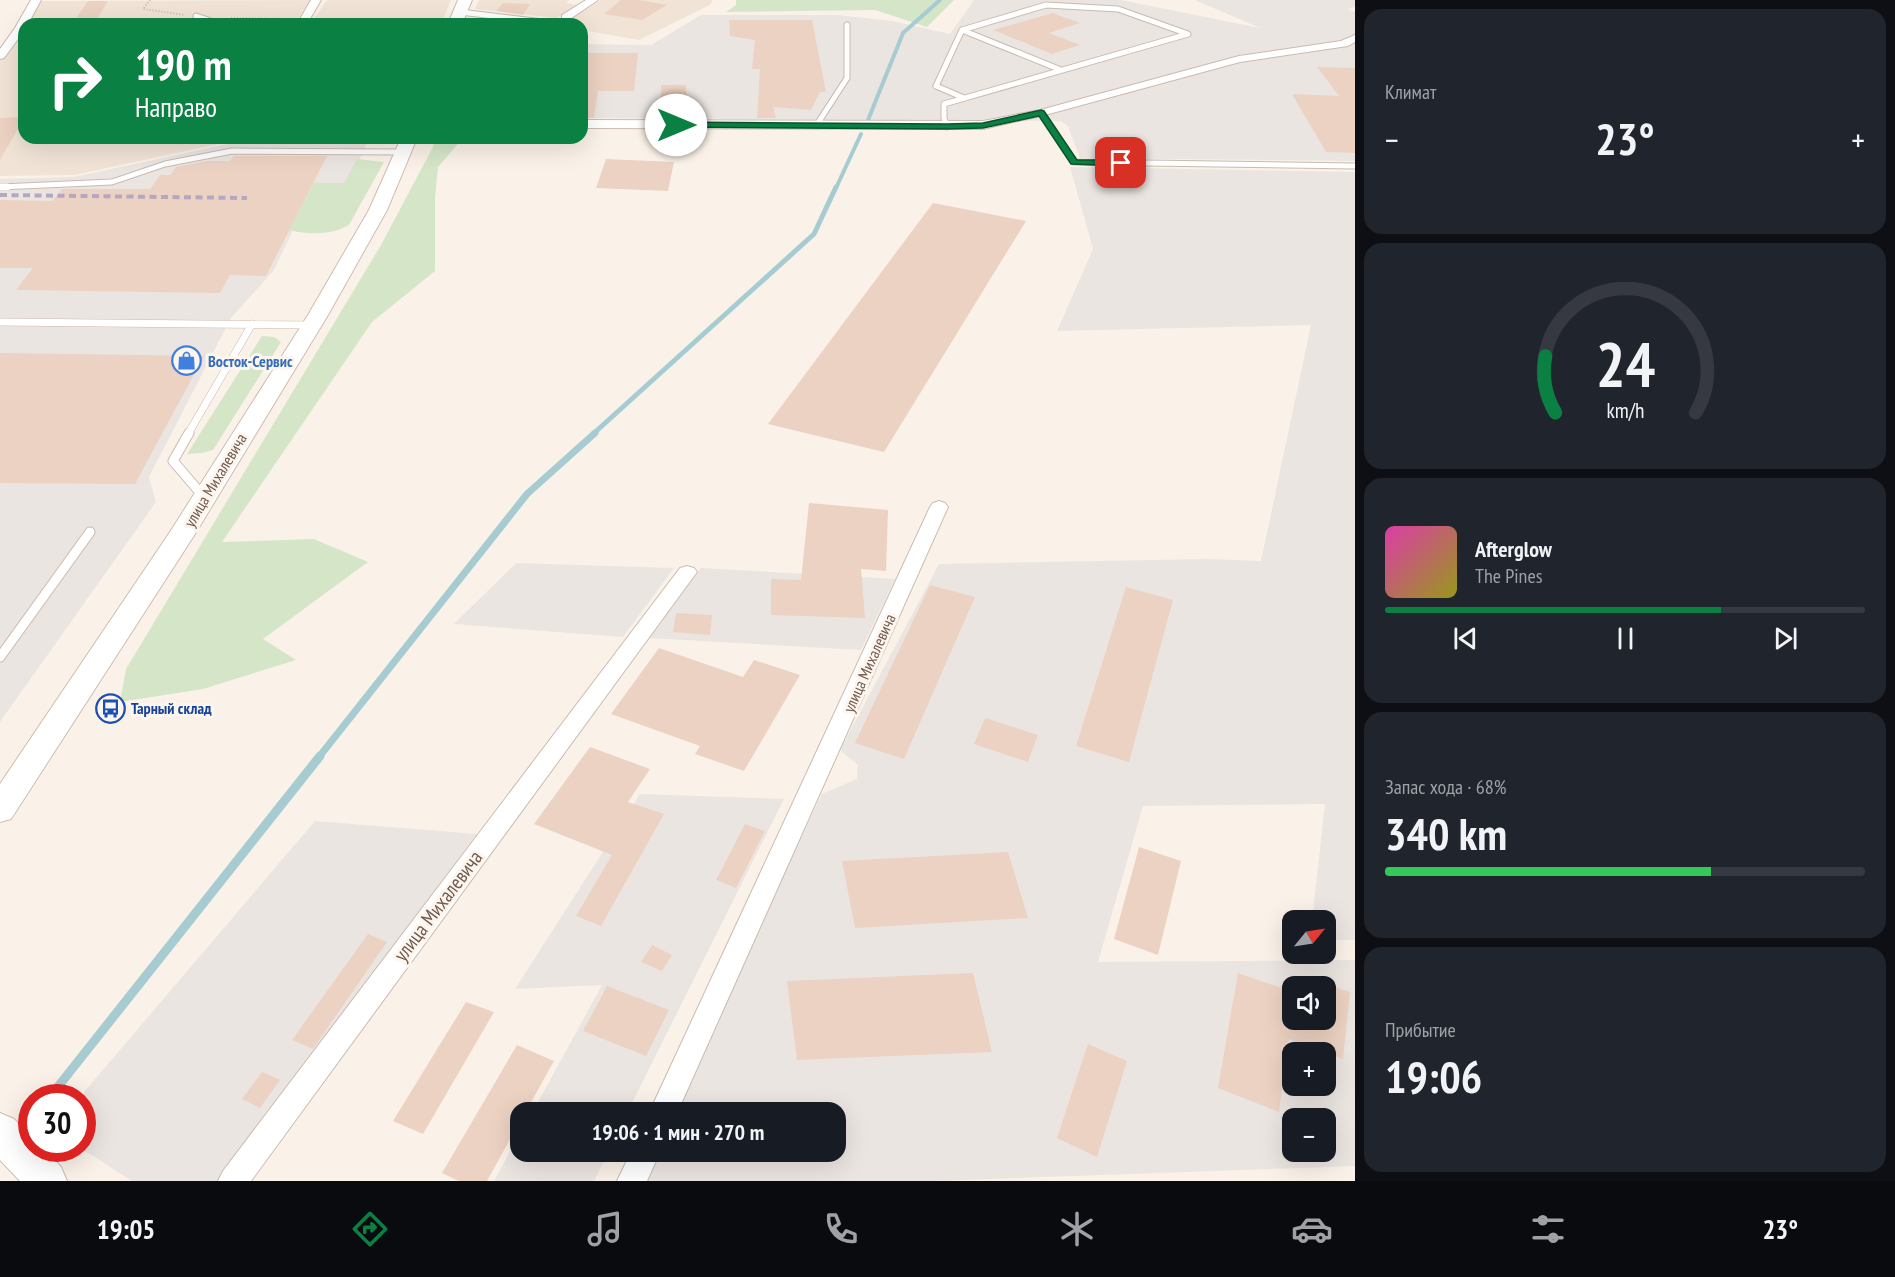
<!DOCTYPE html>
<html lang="ru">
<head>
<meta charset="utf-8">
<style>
  :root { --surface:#171b24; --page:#20242c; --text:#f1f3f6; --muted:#9ea1a6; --line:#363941; --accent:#0b8043 }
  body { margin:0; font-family:"PT Sans Narrow",sans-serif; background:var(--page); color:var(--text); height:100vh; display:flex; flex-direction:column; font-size:22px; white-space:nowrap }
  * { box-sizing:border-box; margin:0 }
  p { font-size:20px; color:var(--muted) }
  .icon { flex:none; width:33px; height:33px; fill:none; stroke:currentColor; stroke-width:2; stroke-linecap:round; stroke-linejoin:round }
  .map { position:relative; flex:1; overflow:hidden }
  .details { display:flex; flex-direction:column; gap:9px; padding:9px; background:#0d0f14; width:540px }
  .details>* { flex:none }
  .guide { position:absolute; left:18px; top:18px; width:570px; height:126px; border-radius:18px; box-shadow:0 6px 24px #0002; background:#0b8043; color:#fff; overflow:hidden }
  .needle { width:39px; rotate:60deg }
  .buttons { position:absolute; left:1282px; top:910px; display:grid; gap:12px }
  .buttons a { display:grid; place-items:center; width:54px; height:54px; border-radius:12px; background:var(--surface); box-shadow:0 6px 24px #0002; font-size:30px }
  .speed { position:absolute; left:18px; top:1084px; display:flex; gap:12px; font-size:30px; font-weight:700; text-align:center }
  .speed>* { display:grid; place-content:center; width:78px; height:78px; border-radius:50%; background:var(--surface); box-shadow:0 6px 24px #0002; line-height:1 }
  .speed .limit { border:9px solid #d22; background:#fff; color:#111 }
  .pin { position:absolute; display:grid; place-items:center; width:51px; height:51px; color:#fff; margin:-26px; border-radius:12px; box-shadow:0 3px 9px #0006 }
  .me { position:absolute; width:66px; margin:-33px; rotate:90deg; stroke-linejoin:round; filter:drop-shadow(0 0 4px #0008) }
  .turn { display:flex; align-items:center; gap:21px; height:126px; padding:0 18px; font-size:27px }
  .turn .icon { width:78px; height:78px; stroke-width:2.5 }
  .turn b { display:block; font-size:42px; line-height:51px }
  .big { font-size:45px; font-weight:600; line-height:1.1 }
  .details .tile { flex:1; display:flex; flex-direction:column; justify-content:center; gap:9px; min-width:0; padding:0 21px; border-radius:18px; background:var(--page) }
  .details .dial { align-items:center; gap:0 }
  .dial svg { height:156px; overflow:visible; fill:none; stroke:var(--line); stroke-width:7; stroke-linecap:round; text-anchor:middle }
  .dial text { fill:var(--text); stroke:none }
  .song { display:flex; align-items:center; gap:18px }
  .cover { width:72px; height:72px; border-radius:9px; background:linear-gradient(135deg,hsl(320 70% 55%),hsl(60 70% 35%)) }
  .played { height:6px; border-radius:3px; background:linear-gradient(90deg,var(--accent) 70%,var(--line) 70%) }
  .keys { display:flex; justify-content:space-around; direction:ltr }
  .heat { display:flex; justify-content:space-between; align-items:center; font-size:33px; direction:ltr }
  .charge { height:9px; border-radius:4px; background:linear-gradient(90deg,#34c759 68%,var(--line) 0) }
  .trip { position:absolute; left:510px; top:1102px; width:336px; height:60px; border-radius:18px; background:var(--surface); box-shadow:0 6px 24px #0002; font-weight:600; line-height:60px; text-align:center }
  .tab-bar { display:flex; height:96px; justify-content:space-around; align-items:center; background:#090b0e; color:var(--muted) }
  .tab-bar .icon { width:42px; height:42px }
  .tab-bar .active { color:var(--accent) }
  .tab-bar b { font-size:27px; color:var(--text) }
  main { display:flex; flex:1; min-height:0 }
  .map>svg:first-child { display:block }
</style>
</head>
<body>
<main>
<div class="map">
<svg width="1355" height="1181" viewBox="0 0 1355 1181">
  <rect width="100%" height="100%" fill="#faf2e8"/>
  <path fill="#f1e4d7" d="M310,0l-16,24h-269l16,-23z
    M327,0h124l-10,24h-131z
    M479,0h90l-3,3 11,2 -20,13 -82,-9z
    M601,0h112l-3,5 -71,35 -57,-10v-6h-20z
    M24,25v113h335l-118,1 -166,36 -75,1v-116z"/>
  <path fill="#ebe5e1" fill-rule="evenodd" d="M974,0h147l139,28 -65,-28h160v7l-8,2 8,3v149l-275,-3 -12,-32 -8,-5 -478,-3v-74l69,1 50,-30h136l55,6 58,13z
    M242,141l125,2 -19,41 -53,42 -21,44 -43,48 -82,159 7,25 -156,220v-543l74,-2z
    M1070,167l285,5v768h-29v-19h-14l13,-117 -182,2 -45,156 257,-2v206l-424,15h-296l14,-29h187v-39h-168l154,-319 35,-15 1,-14 -18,-15 99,-186 269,-5 53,2 50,-236 -254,6 36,-82zM1293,987h33v33h-33zM1293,1053h33v33h-33zM1293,1119h33v33h-33z
    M516,563l158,5 -51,69 -169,-13z
    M701,568l194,11 -34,71 -214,-12z
    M640,794l144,5 -157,314h-95l70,-128 -87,4z
    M315,821l162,13 -256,347h-89l-50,-32v-51h-3z
    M520,1133v19h88l-14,29h-100z"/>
  <path fill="#d5e6c8" d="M736,0h218l-27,27 -52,-17 -149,2 10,-7z
    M435,138h28l-25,29 -3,31v73l-63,51 -150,220 92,-3 54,23 -105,77 33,21 -93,29 -83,13 6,-33 255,-424 52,-98z
    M357,159l27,3 -35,63c-17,10 -40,10 -60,5l25,-47h30z
    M262,336l12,1 7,5 -68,108 -11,3 -15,1z"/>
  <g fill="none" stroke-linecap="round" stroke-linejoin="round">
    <path stroke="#a6ccd2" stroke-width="4" d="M868,120l35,-87 37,-33
      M836,188l25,-54"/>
    <path stroke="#a6ccd2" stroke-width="5" d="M593,434l221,-200 22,-47"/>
    <path stroke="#a6ccd2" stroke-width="7" d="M319,757l208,-263 68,-61"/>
    <path stroke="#a6ccd2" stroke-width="9" d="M49,1098l271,-342"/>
  </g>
  <path fill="#ecd2c2" d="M621,0h18l28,5 -25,15 -38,-6z
    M88,1h20l-14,23h-22z
    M503,3l27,1 -7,11 -27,-4z
    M1053,13l27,10 -31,10 31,12 -28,9 -59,-24z
    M729,20h83l14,72h-6l-9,18 -38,-3 3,11h-19l3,-49h-8l3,-29 -25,-4z
    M582,53h56l-4,38h-36l-4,27h-12z
    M1317,67l38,1v85l-29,-1 -34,-58 47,2z
    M661,85h25l1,23h-26z
    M24,117v1l-24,42v-42z
    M234,156h93l-61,120 -36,-1 -10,18 -204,-3 17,-22h-33v-68l52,1 10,-12h88l10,-14h10l6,-8 31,-6h23z
    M606,159l68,3 -6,29 -72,-3z
    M933,203l93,18 -142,231 -116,-28z
    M0,353l204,3 -69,128 -135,-1z
    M809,503l79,7 -2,61 -25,-2 4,49 -94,-3v-36l30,1z
    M930,585l45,12 -71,162 -49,-16z
    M1126,587l47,13 -44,162 -53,-16z
    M676,613l36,2 -2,20 -37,-3z
    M659,648l84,29 11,-17 46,15 -56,96 -49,-17 5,-8 -89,-32z
    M985,718l53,17 -10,27 -54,-18z
    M590,747l60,22 -22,33 36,12 -63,112 -25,-10 36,-61 -78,-31z
    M745,824l20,7 -29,57 -20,-8z
    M1139,847l42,14 -23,94 -44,-16z
    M1008,852l20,66 -173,10 -13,-67z
    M368,934l19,8 -74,107 -21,-9z
    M652,945l20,10 -10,16 -21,-9z
    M973,973l19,79 -195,8 -10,-79z
    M1238,973l55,19v28h33v-36l24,8 -7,67 -54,-20 -10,73 -61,-24z
    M607,986l62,24 -23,46 -63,-25z
    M466,1002l28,10 -71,122 -30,-13z
    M1088,1044l39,17 -30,96 -40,-19z
    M517,1045l37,16 -29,52h-5v8l-33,60h-28l-17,-8z
    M262,1072l18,8 -20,28 -18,-9z"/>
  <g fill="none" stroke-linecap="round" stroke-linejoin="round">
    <defs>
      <path id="lane-far2" d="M460,12l83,10 -1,2
        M196,16l24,8
        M962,30l99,40
        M1041,113l33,49 281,4
        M816,126l31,-48v-53
        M947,127l-3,-9v-14l244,-70 -70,-25 -72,-4 -84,25 -26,56 28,12
        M0,187l112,-5 53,-18 67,-13 172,1"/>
      <path id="lane-far1" d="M0,187h7
        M0,322l312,3
        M188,434l64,-110"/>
      <path id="lane" d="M189,433l-16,28 31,36
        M0,657l90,-125"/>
      <path id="street" d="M31,0h10l-13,24h-4v7l-20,27 -4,1v-10l15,-21z
        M311,0h10l-14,24h-10z
        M586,0h12l-28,19h-8v-4z
        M1355,35v7l-7,4 -108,16 -195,53 -62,14 -401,-1v-8l401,1 57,-11 199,-54 102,-15z
        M939,501l6,2 3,4 -271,606h-28l281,-606 3,-4z
        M687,566l7,2 3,4 -3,4 -443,605h-33l5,-10 457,-603z
        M631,1152h29l-13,29h-30z"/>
      <path id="secondary" d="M458,0h14l-10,24h-14z
        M401,138h16l-30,72 -59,105 -133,219 -184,285 -11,3v-38l170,-252 138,-217 61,-105z
        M0,1113l14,6 18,18v12h12l17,18 6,14h-47l-20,-21z"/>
    </defs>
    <use href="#lane-far2" stroke="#cbbaaf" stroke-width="7"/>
    <use href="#lane-far1" stroke="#cbbaaf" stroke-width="8"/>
    <use href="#lane" stroke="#cbbaaf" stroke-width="11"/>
    <use href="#street" stroke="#cbbaaf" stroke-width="2"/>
    <use href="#secondary" stroke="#cfbcb0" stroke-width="2"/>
    <path stroke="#d1b5a6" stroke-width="2" stroke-dasharray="1 2" stroke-linecap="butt" d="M150,0l-7,9 42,6
      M231,18l58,1"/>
    <use href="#lane-far2" stroke="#fff" stroke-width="5"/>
    <use href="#lane-far1" stroke="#fff" stroke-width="7"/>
    <use href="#lane" stroke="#fff" stroke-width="9"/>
    <use href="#street" fill="#fff" fill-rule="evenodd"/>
    <use href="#secondary" fill="#fff" fill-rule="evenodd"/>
    <path stroke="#b5a7c2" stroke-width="4" stroke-dasharray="7 4.5" stroke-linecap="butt" d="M0,195l247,3"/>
  </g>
  <path fill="#0b8043" stroke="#07532c" stroke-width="1.5" d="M1041,110l3,1 33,49h44l5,3 -5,3 -50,-2 -32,-48 -56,12 -36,1 -271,-2 -5,-2 5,-3 271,2 36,-1z"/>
  <defs>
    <symbol id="shop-ring" viewBox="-11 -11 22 22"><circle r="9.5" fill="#fdf6ee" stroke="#3f7fe0" stroke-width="1.5"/><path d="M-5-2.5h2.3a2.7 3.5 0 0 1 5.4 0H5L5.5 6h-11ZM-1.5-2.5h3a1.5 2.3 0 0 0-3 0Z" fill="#3f7fe0"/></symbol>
    <symbol id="bus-ring" viewBox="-11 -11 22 22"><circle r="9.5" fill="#fdf6ee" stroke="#1a4fb4" stroke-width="1.5"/><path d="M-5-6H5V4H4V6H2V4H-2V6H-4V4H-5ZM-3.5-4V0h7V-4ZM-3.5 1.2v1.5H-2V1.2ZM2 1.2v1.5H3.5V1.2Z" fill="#1a4fb4"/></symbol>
  </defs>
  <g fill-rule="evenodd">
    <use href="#shop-ring" x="170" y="344" width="33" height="33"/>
    <use href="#bus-ring" x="94" y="692" width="33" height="33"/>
  </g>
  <g text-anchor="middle" stroke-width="6" stroke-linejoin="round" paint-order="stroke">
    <g font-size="16" font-weight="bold" fill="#366cbe" stroke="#fdf6ee" text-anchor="start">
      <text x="208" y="367">Восток-Сервис</text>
    </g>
    <g font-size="16" fill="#715a4f" stroke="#fdf6ee">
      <text transform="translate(215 480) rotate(-59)" y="6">улица Михалевича</text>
      <text transform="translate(869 663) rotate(-66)" y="6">улица Михалевича</text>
    </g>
    <g font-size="16" font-weight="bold" fill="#164399" stroke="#fdf6ee" text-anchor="start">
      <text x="131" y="714">Тарный склад</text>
    </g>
    <g font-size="20" fill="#715a4f" stroke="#fdf6ee">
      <text transform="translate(438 906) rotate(-53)" y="7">улица Михалевича</text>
    </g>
  </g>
</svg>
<div class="buttons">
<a><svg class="needle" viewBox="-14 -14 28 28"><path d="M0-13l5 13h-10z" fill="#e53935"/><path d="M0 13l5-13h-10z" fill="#9ea1a6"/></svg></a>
<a><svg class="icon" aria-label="sound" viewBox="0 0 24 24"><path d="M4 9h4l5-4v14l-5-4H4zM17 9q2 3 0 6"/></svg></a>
<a>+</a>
<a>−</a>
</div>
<div class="speed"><div class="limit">30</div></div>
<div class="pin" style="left:1121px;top:163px;background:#d93025"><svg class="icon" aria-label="arrive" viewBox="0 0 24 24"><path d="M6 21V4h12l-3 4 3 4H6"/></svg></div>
<svg class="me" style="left:676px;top:125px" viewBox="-20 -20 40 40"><circle r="19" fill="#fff"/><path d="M0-13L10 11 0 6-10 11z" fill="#0b8043"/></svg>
<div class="trip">19:06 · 1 мин · 270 m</div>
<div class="guide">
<div class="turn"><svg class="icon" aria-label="right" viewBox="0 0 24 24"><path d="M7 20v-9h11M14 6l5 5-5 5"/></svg><div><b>190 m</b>Направо</div></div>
</div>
</div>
<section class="details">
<div class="tile"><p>Климат</p>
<div class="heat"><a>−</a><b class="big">23°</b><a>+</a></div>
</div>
<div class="tile dial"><svg viewBox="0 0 100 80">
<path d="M14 69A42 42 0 1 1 86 69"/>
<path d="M14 69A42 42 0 0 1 9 40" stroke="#0b8043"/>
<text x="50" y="56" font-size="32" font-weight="700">24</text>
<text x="50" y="72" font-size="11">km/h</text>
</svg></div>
<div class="tile">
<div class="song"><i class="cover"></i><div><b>Afterglow</b><p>The Pines</p></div></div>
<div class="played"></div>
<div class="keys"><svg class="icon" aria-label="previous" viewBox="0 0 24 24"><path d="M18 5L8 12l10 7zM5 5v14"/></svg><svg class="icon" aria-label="pause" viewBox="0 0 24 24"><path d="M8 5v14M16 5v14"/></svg><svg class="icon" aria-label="next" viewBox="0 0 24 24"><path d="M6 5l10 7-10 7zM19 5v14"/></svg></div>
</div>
<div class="tile"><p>Запас хода · 68%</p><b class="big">340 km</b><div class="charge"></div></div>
<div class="tile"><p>Прибытие</p><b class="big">19:06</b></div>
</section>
</main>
<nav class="tab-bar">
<b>19:05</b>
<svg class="icon active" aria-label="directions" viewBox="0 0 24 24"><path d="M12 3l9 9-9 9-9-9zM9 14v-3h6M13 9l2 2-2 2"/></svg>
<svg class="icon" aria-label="music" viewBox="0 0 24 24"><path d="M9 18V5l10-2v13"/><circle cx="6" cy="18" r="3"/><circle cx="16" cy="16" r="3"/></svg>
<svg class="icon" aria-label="phone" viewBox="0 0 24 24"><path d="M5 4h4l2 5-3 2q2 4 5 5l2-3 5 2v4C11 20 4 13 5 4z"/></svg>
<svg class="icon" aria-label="climate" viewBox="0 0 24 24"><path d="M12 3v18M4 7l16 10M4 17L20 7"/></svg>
<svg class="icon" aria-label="car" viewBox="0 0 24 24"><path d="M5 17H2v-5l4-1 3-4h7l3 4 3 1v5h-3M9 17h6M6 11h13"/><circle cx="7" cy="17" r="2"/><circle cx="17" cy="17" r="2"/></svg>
<svg class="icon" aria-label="filters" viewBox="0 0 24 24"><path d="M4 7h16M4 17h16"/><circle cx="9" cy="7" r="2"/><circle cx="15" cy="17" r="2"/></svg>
<b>23°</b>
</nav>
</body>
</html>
